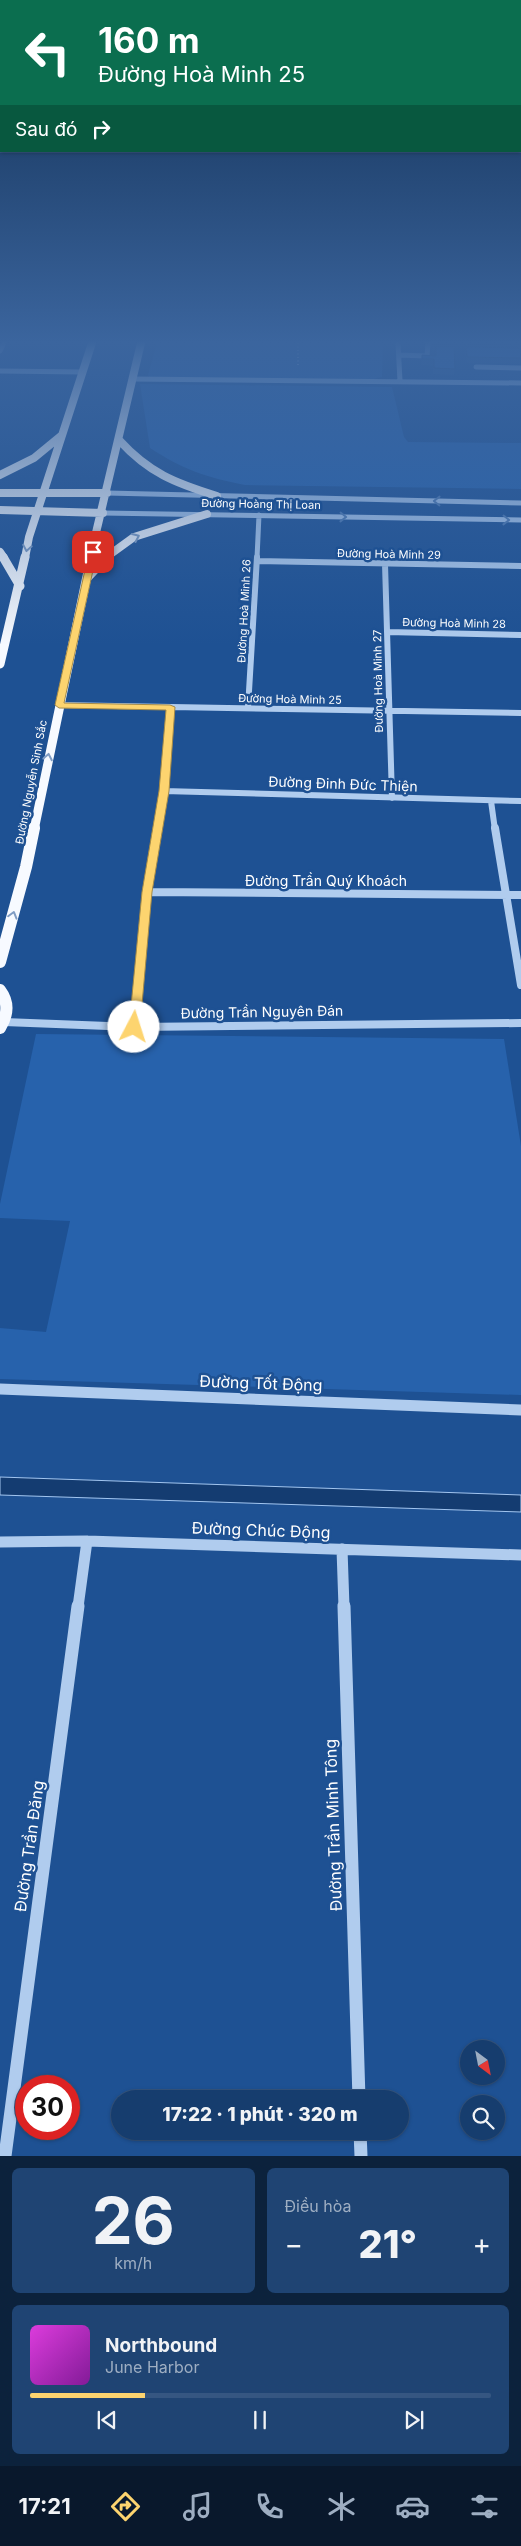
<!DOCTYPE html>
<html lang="vi">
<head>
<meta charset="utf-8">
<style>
  :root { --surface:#163d6e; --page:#1f4473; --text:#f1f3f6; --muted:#9eaec2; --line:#355681; --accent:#fdd46f }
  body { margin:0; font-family:Inter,sans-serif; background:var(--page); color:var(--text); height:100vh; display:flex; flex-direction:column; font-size:19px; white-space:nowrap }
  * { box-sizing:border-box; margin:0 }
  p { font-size:16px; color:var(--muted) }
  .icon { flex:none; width:28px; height:28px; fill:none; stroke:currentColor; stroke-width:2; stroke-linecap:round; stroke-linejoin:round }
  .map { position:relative; height:2156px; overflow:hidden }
  .side { display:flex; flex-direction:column; gap:12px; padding:12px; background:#0c223c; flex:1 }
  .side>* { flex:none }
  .banner { position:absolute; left:0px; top:0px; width:521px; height:152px; box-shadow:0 1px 4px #0004,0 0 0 1px var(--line); background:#0b6e4f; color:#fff; overflow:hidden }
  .needle { width:32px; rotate:148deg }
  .buttons { position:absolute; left:460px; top:2040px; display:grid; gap:10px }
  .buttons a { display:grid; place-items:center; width:45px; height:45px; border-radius:50%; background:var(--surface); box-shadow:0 1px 4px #0004,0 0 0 1px var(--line); font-size:25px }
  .speed { position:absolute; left:15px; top:2075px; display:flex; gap:10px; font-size:25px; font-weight:700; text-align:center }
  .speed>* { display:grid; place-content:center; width:65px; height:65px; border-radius:50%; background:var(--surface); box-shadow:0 1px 4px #0004,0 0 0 1px var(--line); line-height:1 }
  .speed .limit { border:8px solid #d22; background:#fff; color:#111 }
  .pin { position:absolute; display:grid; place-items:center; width:42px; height:42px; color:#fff; margin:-21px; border-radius:10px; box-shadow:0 2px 8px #0006 }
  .me { position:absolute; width:55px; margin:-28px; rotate:5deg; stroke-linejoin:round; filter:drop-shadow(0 0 4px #0008) }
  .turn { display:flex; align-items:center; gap:18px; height:105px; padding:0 15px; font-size:22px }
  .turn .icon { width:65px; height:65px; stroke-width:2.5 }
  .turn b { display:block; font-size:35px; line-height:42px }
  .then { display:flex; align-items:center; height:48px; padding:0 15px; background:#0003; gap:10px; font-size:19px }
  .big { font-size:38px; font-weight:800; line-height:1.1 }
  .side .tile { flex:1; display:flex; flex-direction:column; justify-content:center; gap:8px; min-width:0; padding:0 18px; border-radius:8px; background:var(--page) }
  .side .dial { align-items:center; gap:0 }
  .dial b { font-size:65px; line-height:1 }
  .song { display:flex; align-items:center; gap:15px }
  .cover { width:60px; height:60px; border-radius:8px; background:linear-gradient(135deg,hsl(300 70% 55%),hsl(290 70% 35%)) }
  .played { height:5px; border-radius:2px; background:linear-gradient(90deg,var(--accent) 25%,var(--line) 25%) }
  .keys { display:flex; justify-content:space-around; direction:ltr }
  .heat { display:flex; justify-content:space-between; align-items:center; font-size:28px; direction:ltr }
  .side .tiles { flex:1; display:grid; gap:12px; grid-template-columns:1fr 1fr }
  .tile:last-child { grid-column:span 2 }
  .trip { position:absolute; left:111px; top:2090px; width:298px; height:50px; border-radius:25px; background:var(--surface); box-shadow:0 1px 4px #0004,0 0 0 1px var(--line); font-weight:800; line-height:50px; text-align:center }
  .tab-bar { display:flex; height:80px; justify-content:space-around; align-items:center; background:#09182c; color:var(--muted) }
  .tab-bar .icon { width:35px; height:35px }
  .tab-bar .active { color:var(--accent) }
  .tab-bar b { font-size:22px; color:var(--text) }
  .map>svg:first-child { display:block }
</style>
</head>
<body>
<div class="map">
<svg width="521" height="2156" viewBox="0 0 521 2156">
  <rect width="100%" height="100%" fill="#1e5193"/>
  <path fill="#2762ac" d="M157,343h226l-1,34 -8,2 -225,-2 -1,-2z
    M140,384l252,3 12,50 4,5 113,1v46l-276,-4c-40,-8 -61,-15 -95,-37z
    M36,1034l468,5 17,107v249l-521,-16v-51l46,4 24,-111 -70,-3v-14z"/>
  <path fill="#143c71" stroke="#a3c6f0" d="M0,1477l521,18v17l-521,-17z"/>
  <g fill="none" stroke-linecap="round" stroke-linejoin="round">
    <path stroke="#b0ccee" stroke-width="2" stroke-dasharray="1 2.5" stroke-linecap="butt" d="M298,343v24"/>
    <path stroke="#b0ccee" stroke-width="5" d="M398,343l2,38
      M0,351l4,-8
      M399,355l28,1 1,-13
      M476,367l45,1
      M0,371l83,1
      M132,379l389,4
      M107,493l414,10
      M103,513l418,7
      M257,558l2,-43"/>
    <path stroke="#b0ccee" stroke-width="6" d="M257,561l264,5
      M385,564l7,234
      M387,632l134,3
      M59,705l462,8
      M248,708l9,-151
      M164,791l357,10
      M491,801l4,29
      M158,830l6,-39 6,-84"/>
    <path stroke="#b0ccee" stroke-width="8" d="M495,828l26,157
      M147,892l374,3
      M4,1022l130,5 387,-4
      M134,1027l13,-135 11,-64"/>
    <path stroke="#b0ccee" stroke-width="11" d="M0,1389l521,21
      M0,1542l87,-1 434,14
      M342,1549l2,58
      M78,1607l9,-66"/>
    <path stroke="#b0ccee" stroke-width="13" d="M344,1606l15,493
      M360,2131l1,25
      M5,2156l73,-550"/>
    <path stroke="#f7faff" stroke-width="8" d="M119,440c30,33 56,43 98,56
      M0,475l34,-17 28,-23
      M0,493h107
      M0,510l103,3
      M0,552l4,6
      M25,558l4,-21 63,-194
      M90,558l51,-215
      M105,558l29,-21 73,-23"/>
    <path stroke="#f7faff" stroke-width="9" d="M3,557l17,29
      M88,577l19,-20
      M0,664l25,-107
      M34,830l57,-273"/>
    <path stroke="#f7faff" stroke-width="12" d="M0,962l26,-95 8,-39
      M0,990c9,12 8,25 0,38"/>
  </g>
  <path fill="#275998" d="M433,343h17v4l5,22 -1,6 -21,-1v-8l-12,-1 1,-10 13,1v-6h-3z
    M466,343h40v5h12l-2,-5h5l-1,21 -53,-1 -2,-10z"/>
  <path fill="#2d67b1" stroke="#20487c" d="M433,343h17v2l-17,-1z
    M467,343h39v2l-39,-1z
    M436,347h18l1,22 -21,-1v-9h-12v-4l14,1z
    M466,347l54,1 1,10 -54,-1z"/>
  <defs><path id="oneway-chevron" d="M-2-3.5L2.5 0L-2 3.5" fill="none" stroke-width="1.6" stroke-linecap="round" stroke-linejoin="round" transform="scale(1.25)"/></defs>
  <g stroke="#517cb3">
    <use href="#oneway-chevron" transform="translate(437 501) rotate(-179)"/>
    <use href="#oneway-chevron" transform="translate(343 517) rotate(1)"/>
    <use href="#oneway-chevron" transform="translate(506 520) rotate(1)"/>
  </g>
  <g stroke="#809dc4">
    <use href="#oneway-chevron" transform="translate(136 537) rotate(-24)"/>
    <use href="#oneway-chevron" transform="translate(27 548) rotate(100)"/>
    <use href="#oneway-chevron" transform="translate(48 757) rotate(-79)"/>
    <use href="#oneway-chevron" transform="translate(13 915) rotate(-74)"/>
  </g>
  <linearGradient id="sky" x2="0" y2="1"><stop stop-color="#102d51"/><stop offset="0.53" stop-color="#3b659e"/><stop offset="1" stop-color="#3b659e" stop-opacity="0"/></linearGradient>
  <rect width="521" height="645" fill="url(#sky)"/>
  <path fill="#fdd46f" stroke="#a48a48" d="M93,549l4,3 -33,151 106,2 5,2 -6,84 -17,101 -12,135 -6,4 -5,-4 13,-135 17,-101 7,-81 -107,-2 -4,-3 34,-153z"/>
  <g text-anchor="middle" stroke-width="5" stroke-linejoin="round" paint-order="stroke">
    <g font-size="11" fill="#fff" stroke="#1e5193">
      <text transform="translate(261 504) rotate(1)" y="4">Đường Hoàng Thị Loan</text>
      <text transform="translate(389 554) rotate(1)" y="4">Đường Hoà Minh 29</text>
      <text transform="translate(244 611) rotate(-87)" y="4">Đường Hoà Minh 26</text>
      <text transform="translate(454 623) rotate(1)" y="4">Đường Hoà Minh 28</text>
      <text transform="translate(378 681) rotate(-91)" y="4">Đường Hoà Minh 27</text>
      <text transform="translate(290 699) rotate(1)" y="4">Đường Hoà Minh 25</text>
      <text transform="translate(31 782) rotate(-79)" y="4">Đường Nguyễn Sinh Sắc</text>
    </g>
    <g font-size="14" fill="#fff" stroke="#1e5193">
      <text transform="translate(343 784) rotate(2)" y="5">Đường Đinh Đức Thiện</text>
      <text x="326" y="886">Đường Trần Quý Khoách</text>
      <text transform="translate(262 1012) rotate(-1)" y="5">Đường Trần Nguyên Đán</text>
    </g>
    <g font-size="16" fill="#fff" stroke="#1e5193">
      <text transform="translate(261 1383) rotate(2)" y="6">Đường Tốt Động</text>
      <text transform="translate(261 1530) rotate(2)" y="6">Đường Chúc Động</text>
      <text transform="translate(333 1825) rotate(-92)" y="6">Đường Trần Minh Tông</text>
      <text transform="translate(29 1846) rotate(-82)" y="6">Đường Trần Đăng</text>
    </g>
  </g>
</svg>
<div class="buttons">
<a><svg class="needle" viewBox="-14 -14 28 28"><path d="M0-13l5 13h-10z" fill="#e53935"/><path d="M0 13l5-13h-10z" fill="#9eaec2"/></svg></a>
<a><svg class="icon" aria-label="search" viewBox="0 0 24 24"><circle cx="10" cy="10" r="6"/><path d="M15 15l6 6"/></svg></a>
</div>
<div class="speed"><div class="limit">30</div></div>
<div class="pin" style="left:93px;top:552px;background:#d93025"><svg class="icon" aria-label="arrive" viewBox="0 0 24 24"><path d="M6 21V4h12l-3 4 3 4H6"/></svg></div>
<svg class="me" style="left:134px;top:1027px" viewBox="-20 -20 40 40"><circle r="19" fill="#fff"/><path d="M0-13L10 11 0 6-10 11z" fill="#fdd46f"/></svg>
<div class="trip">17:22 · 1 phút · 320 m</div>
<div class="banner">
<div class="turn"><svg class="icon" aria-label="left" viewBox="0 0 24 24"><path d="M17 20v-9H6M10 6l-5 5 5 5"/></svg><div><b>160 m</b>Đường Hoà Minh 25</div></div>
<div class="then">Sau đó<svg class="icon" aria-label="right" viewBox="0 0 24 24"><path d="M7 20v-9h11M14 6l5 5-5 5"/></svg></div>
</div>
</div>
<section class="side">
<div class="tiles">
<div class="tile dial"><b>26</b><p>km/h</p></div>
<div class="tile"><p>Điều hòa</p>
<div class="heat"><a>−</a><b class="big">21°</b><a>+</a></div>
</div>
<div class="tile">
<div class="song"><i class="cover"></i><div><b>Northbound</b><p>June Harbor</p></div></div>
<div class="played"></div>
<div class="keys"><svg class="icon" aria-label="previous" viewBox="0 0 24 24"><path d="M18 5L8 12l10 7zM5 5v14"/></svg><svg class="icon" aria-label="pause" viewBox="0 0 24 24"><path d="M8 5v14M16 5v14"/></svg><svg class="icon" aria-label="next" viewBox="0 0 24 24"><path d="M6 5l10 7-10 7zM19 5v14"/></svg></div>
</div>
</div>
</section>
<nav class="tab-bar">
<b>17:21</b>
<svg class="icon active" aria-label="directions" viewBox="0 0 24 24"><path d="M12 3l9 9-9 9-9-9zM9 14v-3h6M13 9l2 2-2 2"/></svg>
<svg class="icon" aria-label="music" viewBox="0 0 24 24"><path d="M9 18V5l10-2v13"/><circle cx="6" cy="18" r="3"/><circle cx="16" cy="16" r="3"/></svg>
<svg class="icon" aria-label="phone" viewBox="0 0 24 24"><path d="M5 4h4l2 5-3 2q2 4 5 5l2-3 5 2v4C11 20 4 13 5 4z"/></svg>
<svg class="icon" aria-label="climate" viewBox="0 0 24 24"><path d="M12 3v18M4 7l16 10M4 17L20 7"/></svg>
<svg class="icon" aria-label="car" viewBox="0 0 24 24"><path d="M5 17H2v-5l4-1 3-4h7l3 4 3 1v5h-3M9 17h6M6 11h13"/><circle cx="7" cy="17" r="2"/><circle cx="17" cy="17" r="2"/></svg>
<svg class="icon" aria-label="filters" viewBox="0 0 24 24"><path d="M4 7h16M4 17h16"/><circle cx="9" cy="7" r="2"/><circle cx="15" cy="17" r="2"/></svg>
</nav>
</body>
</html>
